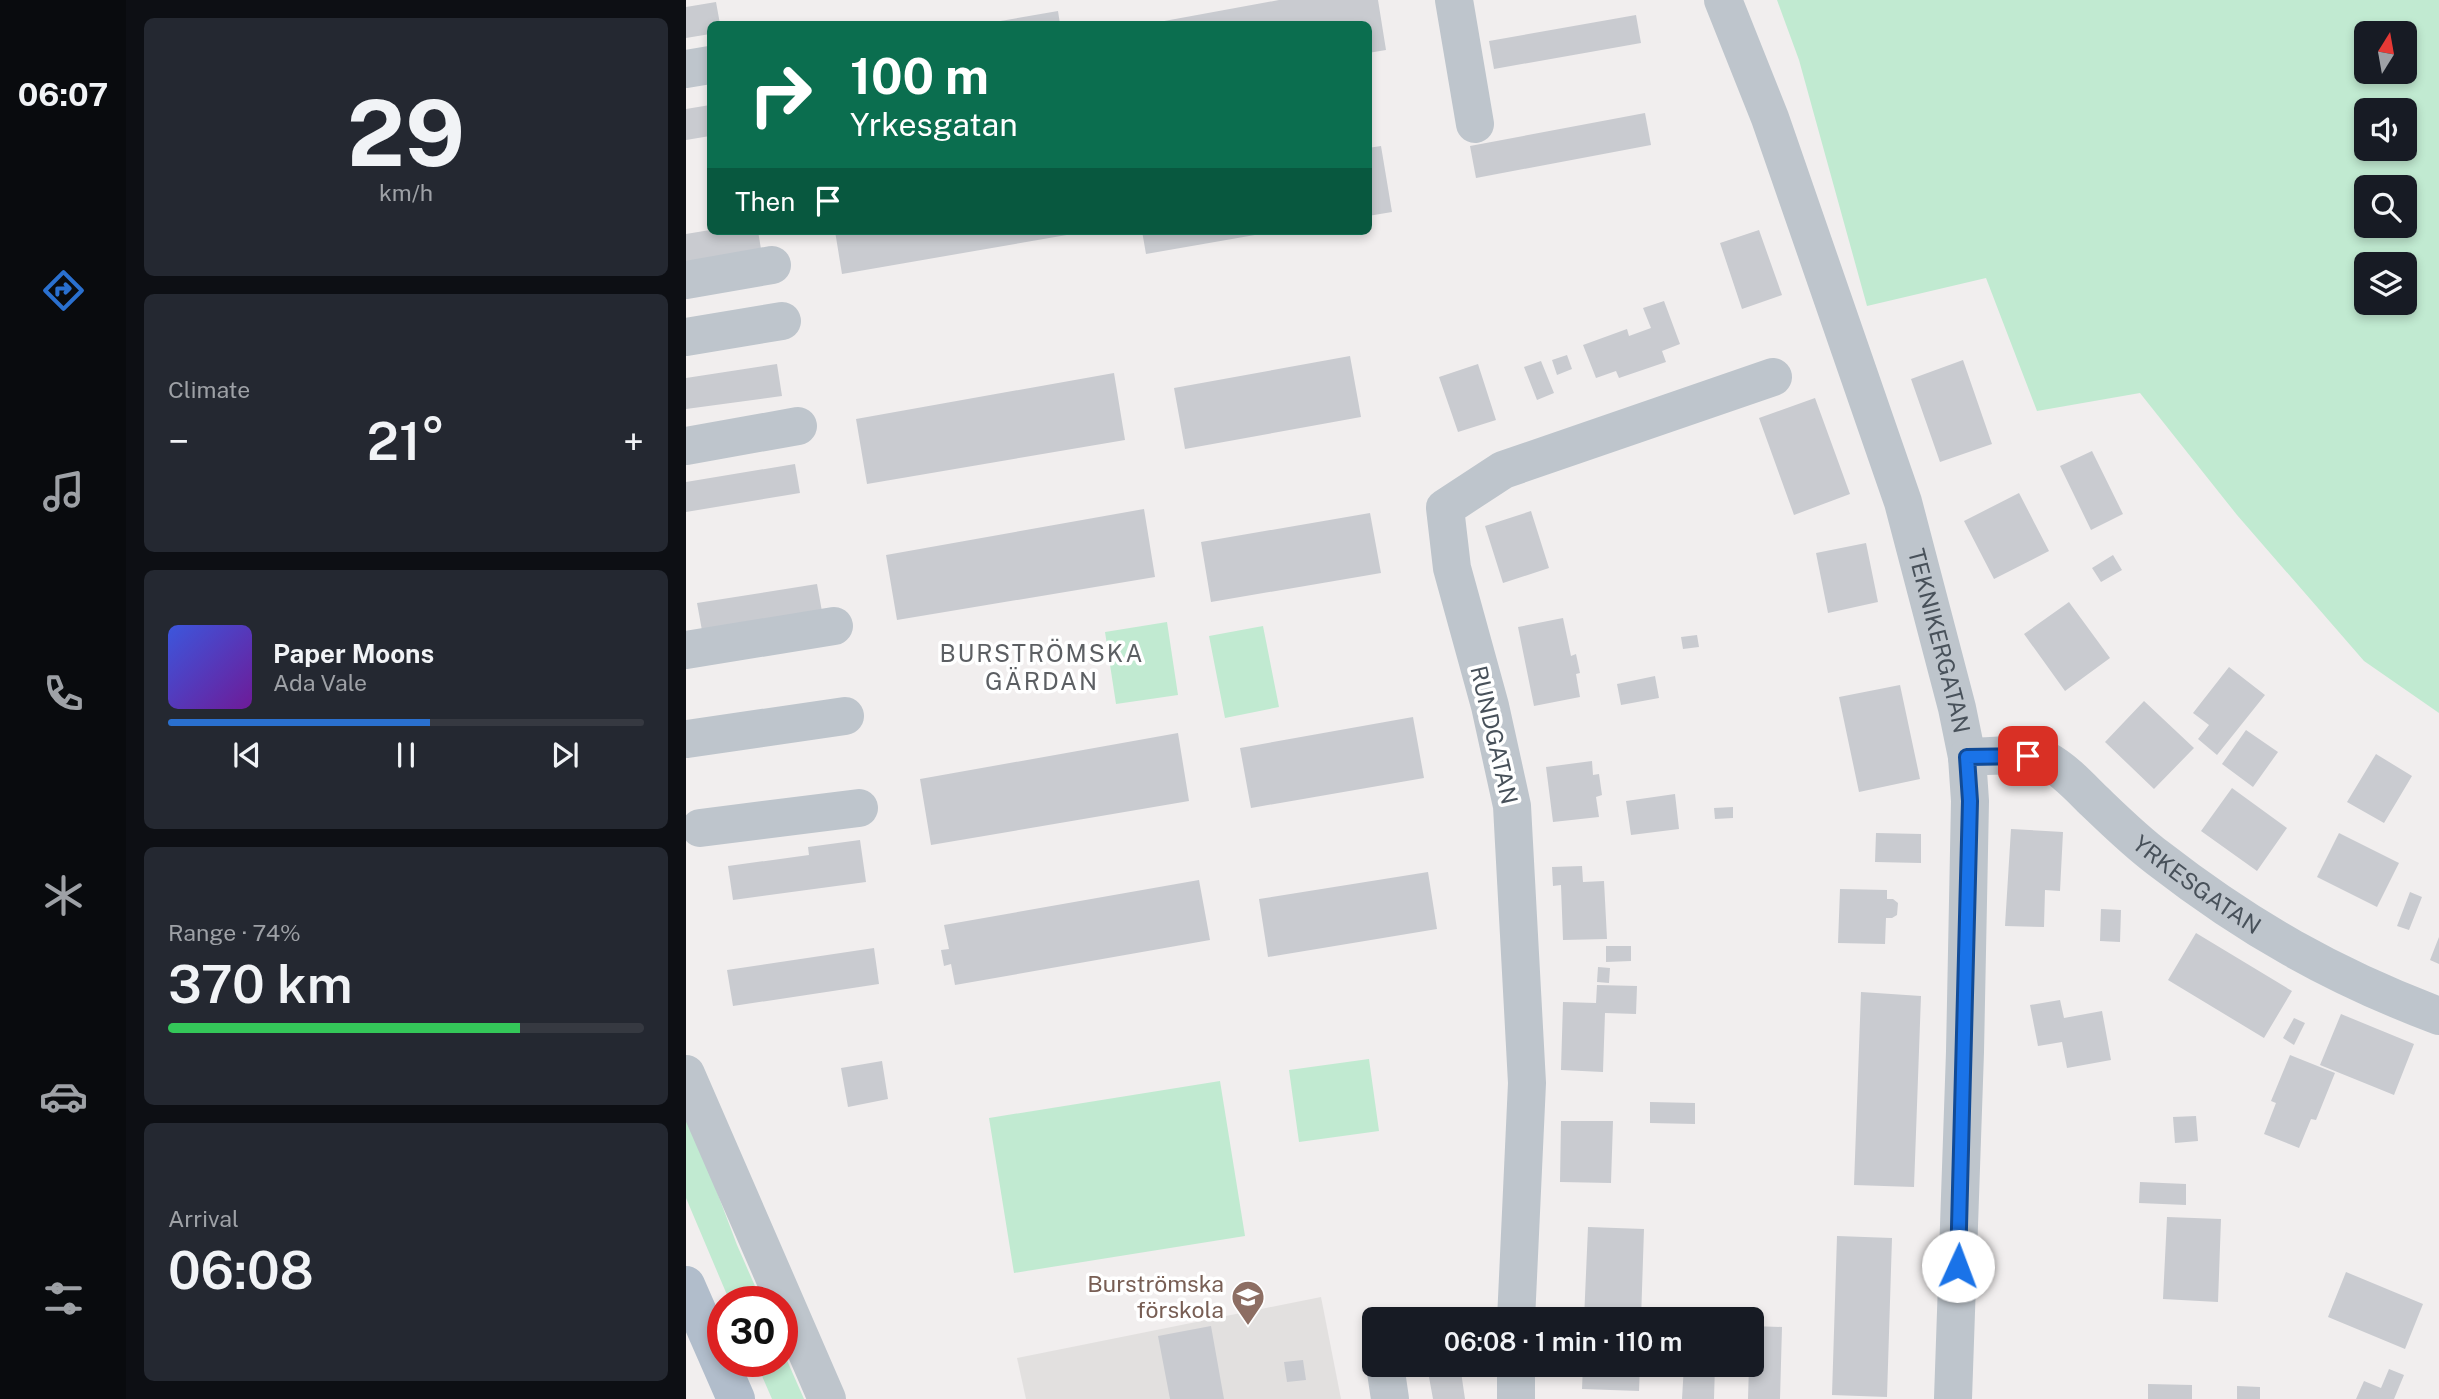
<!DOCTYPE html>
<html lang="en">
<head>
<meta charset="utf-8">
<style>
  :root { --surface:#171b24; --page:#242831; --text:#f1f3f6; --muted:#9ea1a6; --line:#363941; --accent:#2a70cf }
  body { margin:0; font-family:"Public Sans",sans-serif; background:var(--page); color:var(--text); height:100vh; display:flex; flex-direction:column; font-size:26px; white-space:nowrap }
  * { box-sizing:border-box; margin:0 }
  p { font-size:23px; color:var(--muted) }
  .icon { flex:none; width:38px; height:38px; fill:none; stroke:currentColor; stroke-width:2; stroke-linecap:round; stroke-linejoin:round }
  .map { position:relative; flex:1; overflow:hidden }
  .panel { display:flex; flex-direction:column; gap:18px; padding:18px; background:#0d0f14; width:560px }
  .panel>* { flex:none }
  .guide { position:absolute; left:21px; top:21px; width:665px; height:214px; border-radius:10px; box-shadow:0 4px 10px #0003; background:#0b6e4f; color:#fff; overflow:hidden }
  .needle { width:46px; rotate:11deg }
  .fabs { position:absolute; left:1668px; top:21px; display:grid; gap:14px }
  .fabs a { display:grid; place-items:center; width:63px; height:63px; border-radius:10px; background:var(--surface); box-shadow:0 4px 10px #0003; font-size:35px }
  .speed { position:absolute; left:21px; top:1286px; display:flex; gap:14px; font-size:35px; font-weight:700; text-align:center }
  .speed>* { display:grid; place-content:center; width:91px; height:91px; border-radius:50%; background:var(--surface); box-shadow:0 4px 10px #0003; line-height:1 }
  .speed .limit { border:10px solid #d22; background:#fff; color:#111 }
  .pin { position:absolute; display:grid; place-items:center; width:60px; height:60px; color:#fff; margin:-30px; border-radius:14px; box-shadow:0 4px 10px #0006 }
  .me { position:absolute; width:77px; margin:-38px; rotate:2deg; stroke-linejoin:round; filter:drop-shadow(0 0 5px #0008) }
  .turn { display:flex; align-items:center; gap:24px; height:147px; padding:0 28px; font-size:32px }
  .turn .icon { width:91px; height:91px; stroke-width:2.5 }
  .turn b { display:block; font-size:49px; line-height:60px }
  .then { display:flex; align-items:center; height:66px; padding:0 28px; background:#0003; gap:14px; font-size:26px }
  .big { font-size:52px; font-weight:600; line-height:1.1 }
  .panel .card { flex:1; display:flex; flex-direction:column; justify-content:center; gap:10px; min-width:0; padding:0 24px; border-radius:10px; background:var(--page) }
  .panel .dial { align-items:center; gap:0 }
  .dial b { font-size:91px; line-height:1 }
  .song { display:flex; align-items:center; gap:21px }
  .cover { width:84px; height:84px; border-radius:10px; background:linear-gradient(135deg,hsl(230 70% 55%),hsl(280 70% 35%)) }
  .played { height:7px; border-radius:4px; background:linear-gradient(90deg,var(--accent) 55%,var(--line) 55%) }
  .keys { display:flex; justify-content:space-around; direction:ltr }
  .heat { display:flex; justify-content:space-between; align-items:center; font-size:38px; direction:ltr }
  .charge { height:10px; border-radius:5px; background:linear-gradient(90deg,#34c759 74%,var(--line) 0) }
  .trip { position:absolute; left:676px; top:1307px; width:402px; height:70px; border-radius:10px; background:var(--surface); box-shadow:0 4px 10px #0003; font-weight:600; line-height:70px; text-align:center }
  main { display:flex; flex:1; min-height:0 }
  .tab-bar { display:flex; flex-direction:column; width:126px; justify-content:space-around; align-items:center; background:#090b0e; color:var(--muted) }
  .tab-bar .icon { width:49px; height:49px }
  .tab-bar .on { color:var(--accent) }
  .tab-bar b { font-size:32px; color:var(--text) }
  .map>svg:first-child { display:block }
</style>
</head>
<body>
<main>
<nav class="tab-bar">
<b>06:07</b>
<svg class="icon on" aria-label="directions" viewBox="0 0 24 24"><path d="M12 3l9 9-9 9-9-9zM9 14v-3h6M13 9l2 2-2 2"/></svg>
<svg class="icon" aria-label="music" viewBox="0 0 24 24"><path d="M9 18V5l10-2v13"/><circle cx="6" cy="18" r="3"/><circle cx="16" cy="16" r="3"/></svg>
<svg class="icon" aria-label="phone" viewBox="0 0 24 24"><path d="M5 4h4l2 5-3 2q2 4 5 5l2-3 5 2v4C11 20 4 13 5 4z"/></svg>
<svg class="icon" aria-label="climate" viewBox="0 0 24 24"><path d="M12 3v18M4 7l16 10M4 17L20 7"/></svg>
<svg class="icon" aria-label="car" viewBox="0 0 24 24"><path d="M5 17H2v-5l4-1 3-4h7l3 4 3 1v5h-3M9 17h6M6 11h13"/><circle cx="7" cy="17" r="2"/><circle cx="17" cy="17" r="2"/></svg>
<svg class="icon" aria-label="filters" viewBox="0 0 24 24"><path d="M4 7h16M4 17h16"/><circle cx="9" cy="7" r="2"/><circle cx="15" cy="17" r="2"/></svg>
</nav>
<section class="panel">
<div class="card dial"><b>29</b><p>km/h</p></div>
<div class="card"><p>Climate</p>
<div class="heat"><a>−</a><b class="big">21°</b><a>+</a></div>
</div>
<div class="card">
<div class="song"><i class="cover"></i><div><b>Paper Moons</b><p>Ada Vale</p></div></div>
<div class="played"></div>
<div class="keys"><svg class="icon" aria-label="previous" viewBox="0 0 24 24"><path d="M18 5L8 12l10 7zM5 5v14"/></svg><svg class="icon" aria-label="pause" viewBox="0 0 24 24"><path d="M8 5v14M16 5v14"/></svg><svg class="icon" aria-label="next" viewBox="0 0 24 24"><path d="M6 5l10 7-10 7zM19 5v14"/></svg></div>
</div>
<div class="card"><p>Range · 74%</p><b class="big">370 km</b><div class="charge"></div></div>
<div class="card"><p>Arrival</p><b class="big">06:08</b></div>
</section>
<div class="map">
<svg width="1753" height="1399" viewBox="0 0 1753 1399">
  <rect width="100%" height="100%" fill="#f1eeee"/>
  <path fill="#e2e0df" d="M635,1297l20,102h-315l-9,-41z"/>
  <path fill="#c1ead1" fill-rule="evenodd" d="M1091,0h662v713l-75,-52 -127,-146 -97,-122 -103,18 -51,-133 -119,28 -68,-246zM1680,33h38v39h-38zM1680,110h38v39h-38zM1680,187h38v39h-38zM1680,264h38v39h-38z
    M481,622l11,73 -62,9 -11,-72z
    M577,626l16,81 -54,11 -16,-82z
    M683,1059l10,72 -80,11 -10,-72z
    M534,1081l25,155 -231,37 -25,-155z
    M0,1110l51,135 25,57h-32l-44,-104z
    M96,1349l22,50h-32l-16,-37h26z"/>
  <path fill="#c9cbd0" d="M593,0h99l8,50 -18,3v-29h-220z
    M30,2l4,22h-10v10l-24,4v-31z
    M372,11l2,13h-71v-1z
    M950,15l5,28 -147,26 -5,-28z
    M24,105v31l-24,4v-31z
    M959,113l6,32 -175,33 -6,-32z
    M695,146l11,66 -24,4v-68z
    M24,230l48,1 4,24 -76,12v-33z
    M1073,230l23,65 -40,14 -22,-66z
    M149,231h249v1l-242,42z
    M456,231h130v1l-126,22z
    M978,301l16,43 -18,7 4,11 -47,16 -3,-7 -20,7 -13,-33 44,-16 2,7 22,-8 -8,-20z
    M881,355l5,14 -15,6 -5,-15z
    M664,356l11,61 -176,32 -11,-61z
    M1277,360l29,84 -52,18 -29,-83z
    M855,361l13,32 -17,7 -13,-33z
    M91,364l5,32 -96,13v-31z
    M792,364l18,56 -38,12 -19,-55z
    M428,373l11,67 -258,44 -11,-65z
    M1129,398l35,96 -56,21 -35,-97z
    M1406,451l31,63 -32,16 -31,-64z
    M109,464l5,29 -114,19v-30z
    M1333,493l30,58 -55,28 -30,-58z
    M458,509l11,68 -258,43 -11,-65z
    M845,511l18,57 -46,15 -18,-57z
    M684,513l11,60 -170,29 -10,-60z
    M1180,543l12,59 -50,11 -12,-60z
    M1427,555l9,15 -21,12 -9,-14z
    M131,584l6,33 -120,19 -6,-33z
    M1383,602l41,56 -45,33 -41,-57z
    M877,618l8,38 5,-2 4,19 -4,1 4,23 -46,9 -16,-79z
    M1011,635l2,12 -16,2 -2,-12z
    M1543,667l36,28 -48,60 -19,-16 11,-14 -16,-12z
    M969,676l4,22 -38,7 -4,-21z
    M1214,685l20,94 -61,13 -20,-95z
    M1458,701l50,47 -40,41 -49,-47z
    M727,717l11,61 -173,30 -11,-60z
    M1560,730l32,22 -25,35 -31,-23z
    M492,733l11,68 -258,44 -11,-66z
    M1690,754l36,22 -28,47 -37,-21z
    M906,761l1,14 6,-1 3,21 -6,2 3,20 -46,5 -7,-55z
    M1546,788l55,40 -30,43 -56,-40z
    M989,794l4,35 -48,6 -5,-34z
    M1047,807v11l-18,1 -1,-11z
    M1325,829l52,3 -3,59 -15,-1 -1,37 -39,-1z
    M1190,833l45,1v29l-46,-1z
    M1653,833l60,30 -22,44 -60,-30z
    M174,840l6,42 -133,18 -5,-34 81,-11 -1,-8z
    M896,866l1,16 21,-1 3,58 -44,1 -2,-55 -8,1 -1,-19z
    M742,872l9,57 -169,28 -9,-58z
    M513,880l11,60 -255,45 -4,-21 -7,2 -3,-16 8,-1 -5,-24z
    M1154,889l47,1v9h6l5,4 -1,12 -5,3h-6l-1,26 -47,-1z
    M1724,892l12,5 -13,33 -12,-4z
    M1415,909l20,1 -1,32 -20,-1z
    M1510,933l96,58 -28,47 -96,-58z
    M1753,937v27l-9,-4z
    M920,946h25v15l-25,1z
    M188,948l5,36 -146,22 -6,-36z
    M912,967l12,1 -1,15 -12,-1z
    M911,985l40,1 -1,28 -31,-1 -2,59 -42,-2 2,-68 33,1z
    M1175,992l60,4 -7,191 -60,-2z
    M1374,1000l4,18 38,-7 9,49 -44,8 -5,-26 -24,4 -8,-41z
    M1655,1014l73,30 -20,51 -74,-30z
    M1608,1018l11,5 -11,22 -11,-7z
    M1604,1055l45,18 -19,47 -5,-1 -12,29 -35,-14 12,-31 -5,-2z
    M196,1061l6,38 -40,8 -7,-39z
    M964,1102l45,1v21l-45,-1z
    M1510,1116l2,25 -23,2 -2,-26z
    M875,1121h52l-2,62 -51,-1z
    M1454,1182l46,2v21l-47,-2z
    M1481,1217l54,2 -3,83 -55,-3z
    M902,1227l56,2 -3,91h-57z
    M1151,1236l55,2 -5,159 -55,-2z
    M1660,1272l77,32 -18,45 -77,-32z
    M783,1309l2,11h-32l-1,-6z
    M525,1326l13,73h-54l-12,-63z
    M1066,1326l30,1 -2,72h-32l1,-34h3z
    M617,1360l3,20 -19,2 -3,-20z
    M745,1365h29l5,34h-32l-6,-33z
    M897,1365h57l-1,26 -57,-2z
    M998,1365h31l-1,34h-32z
    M1703,1369l15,6 -10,24h-38l8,-18 17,7z
    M1462,1384l44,1v14h-44z
    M1551,1386l23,1v12h-23z"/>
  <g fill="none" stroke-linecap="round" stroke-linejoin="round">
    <g stroke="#bec5cc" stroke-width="38">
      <path d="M768,0l21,124"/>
      <path id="s1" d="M1037,0l47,118 133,384 54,206 10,49 3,44 -5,251 -12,347"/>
      <path d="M0,69l24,-4"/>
      <path d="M0,280l86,-15"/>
      <path d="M0,337l96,-16"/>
      <path d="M0,446l112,-20"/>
      <path d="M0,650l148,-24"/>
      <path d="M1,739l158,-23"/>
      <path id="s2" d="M1281,757c21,0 61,-6 79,3 17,9 32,25 45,38 22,21 43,42 67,60 90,70 175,118 281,158"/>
      <path d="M14,828l159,-20"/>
      <path d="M0,1074l141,325"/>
      <path d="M830,1320l11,-237 -15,-277 -22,-100 -38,-138 -7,-60 58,-38 270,-93"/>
      <path d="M699,1365l5,34"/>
      <path d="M830,1399v-34"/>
    </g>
    <path stroke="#b1bdcb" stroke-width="38" d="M0,1285l50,114"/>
  </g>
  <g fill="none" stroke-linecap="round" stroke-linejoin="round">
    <defs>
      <path id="route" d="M1272,1266l12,-465 -3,-44 61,-1"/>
    </defs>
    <use href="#route" stroke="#114b97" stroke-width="18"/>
    <use href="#route" stroke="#1a73e8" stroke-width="12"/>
  </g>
  <defs>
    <symbol id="school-pin" viewBox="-11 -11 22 30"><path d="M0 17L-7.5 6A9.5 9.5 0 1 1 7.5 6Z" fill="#8d6e63" stroke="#fff"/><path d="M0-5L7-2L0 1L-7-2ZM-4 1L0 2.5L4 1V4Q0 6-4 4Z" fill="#fff"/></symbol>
  </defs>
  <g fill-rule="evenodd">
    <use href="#school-pin" x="543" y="1278" width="38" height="52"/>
  </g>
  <g text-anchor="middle" stroke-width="7" stroke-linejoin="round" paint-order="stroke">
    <g font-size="23" fill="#48515a" stroke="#fff">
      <text dy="8" stroke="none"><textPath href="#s1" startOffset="677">TEKNIKERGATAN</textPath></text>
      <text transform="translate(808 735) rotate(77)" y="8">RUNDGATAN</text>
      <text dy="8" stroke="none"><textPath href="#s2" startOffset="276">YRKESGATAN</textPath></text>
    </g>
    <g font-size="23" fill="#785e54" stroke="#fff" text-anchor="end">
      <text x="538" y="1292">Burströmska<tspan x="538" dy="26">förskola</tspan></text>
    </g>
    <g font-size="24" letter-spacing="2" fill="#5c5f63" stroke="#fff">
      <text x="356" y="662">BURSTRÖMSKA<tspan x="356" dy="28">GÄRDAN</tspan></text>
    </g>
  </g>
</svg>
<div class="fabs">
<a><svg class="needle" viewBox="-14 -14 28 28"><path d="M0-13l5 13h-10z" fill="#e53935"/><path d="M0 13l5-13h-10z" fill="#9ea1a6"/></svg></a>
<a><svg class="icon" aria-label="sound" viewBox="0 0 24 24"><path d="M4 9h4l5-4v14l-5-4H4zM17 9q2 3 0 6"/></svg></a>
<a><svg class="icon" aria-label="search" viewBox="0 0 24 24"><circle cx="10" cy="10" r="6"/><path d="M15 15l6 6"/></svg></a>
<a><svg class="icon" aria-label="layers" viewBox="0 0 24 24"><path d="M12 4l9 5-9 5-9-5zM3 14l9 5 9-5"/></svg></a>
</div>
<div class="speed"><div class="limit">30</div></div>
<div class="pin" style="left:1342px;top:756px;background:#d93025"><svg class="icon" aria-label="arrive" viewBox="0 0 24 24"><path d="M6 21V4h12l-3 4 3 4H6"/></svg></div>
<svg class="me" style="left:1272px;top:1266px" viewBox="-20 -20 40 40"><circle r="19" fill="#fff"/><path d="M0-13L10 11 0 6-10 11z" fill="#1a73e8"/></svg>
<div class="trip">06:08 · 1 min · 110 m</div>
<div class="guide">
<div class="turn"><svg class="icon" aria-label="right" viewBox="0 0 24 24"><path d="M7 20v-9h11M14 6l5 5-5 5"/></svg><div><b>100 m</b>Yrkesgatan</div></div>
<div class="then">Then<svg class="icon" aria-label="arrive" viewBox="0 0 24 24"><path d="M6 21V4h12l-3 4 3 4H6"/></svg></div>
</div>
</div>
</main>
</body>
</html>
